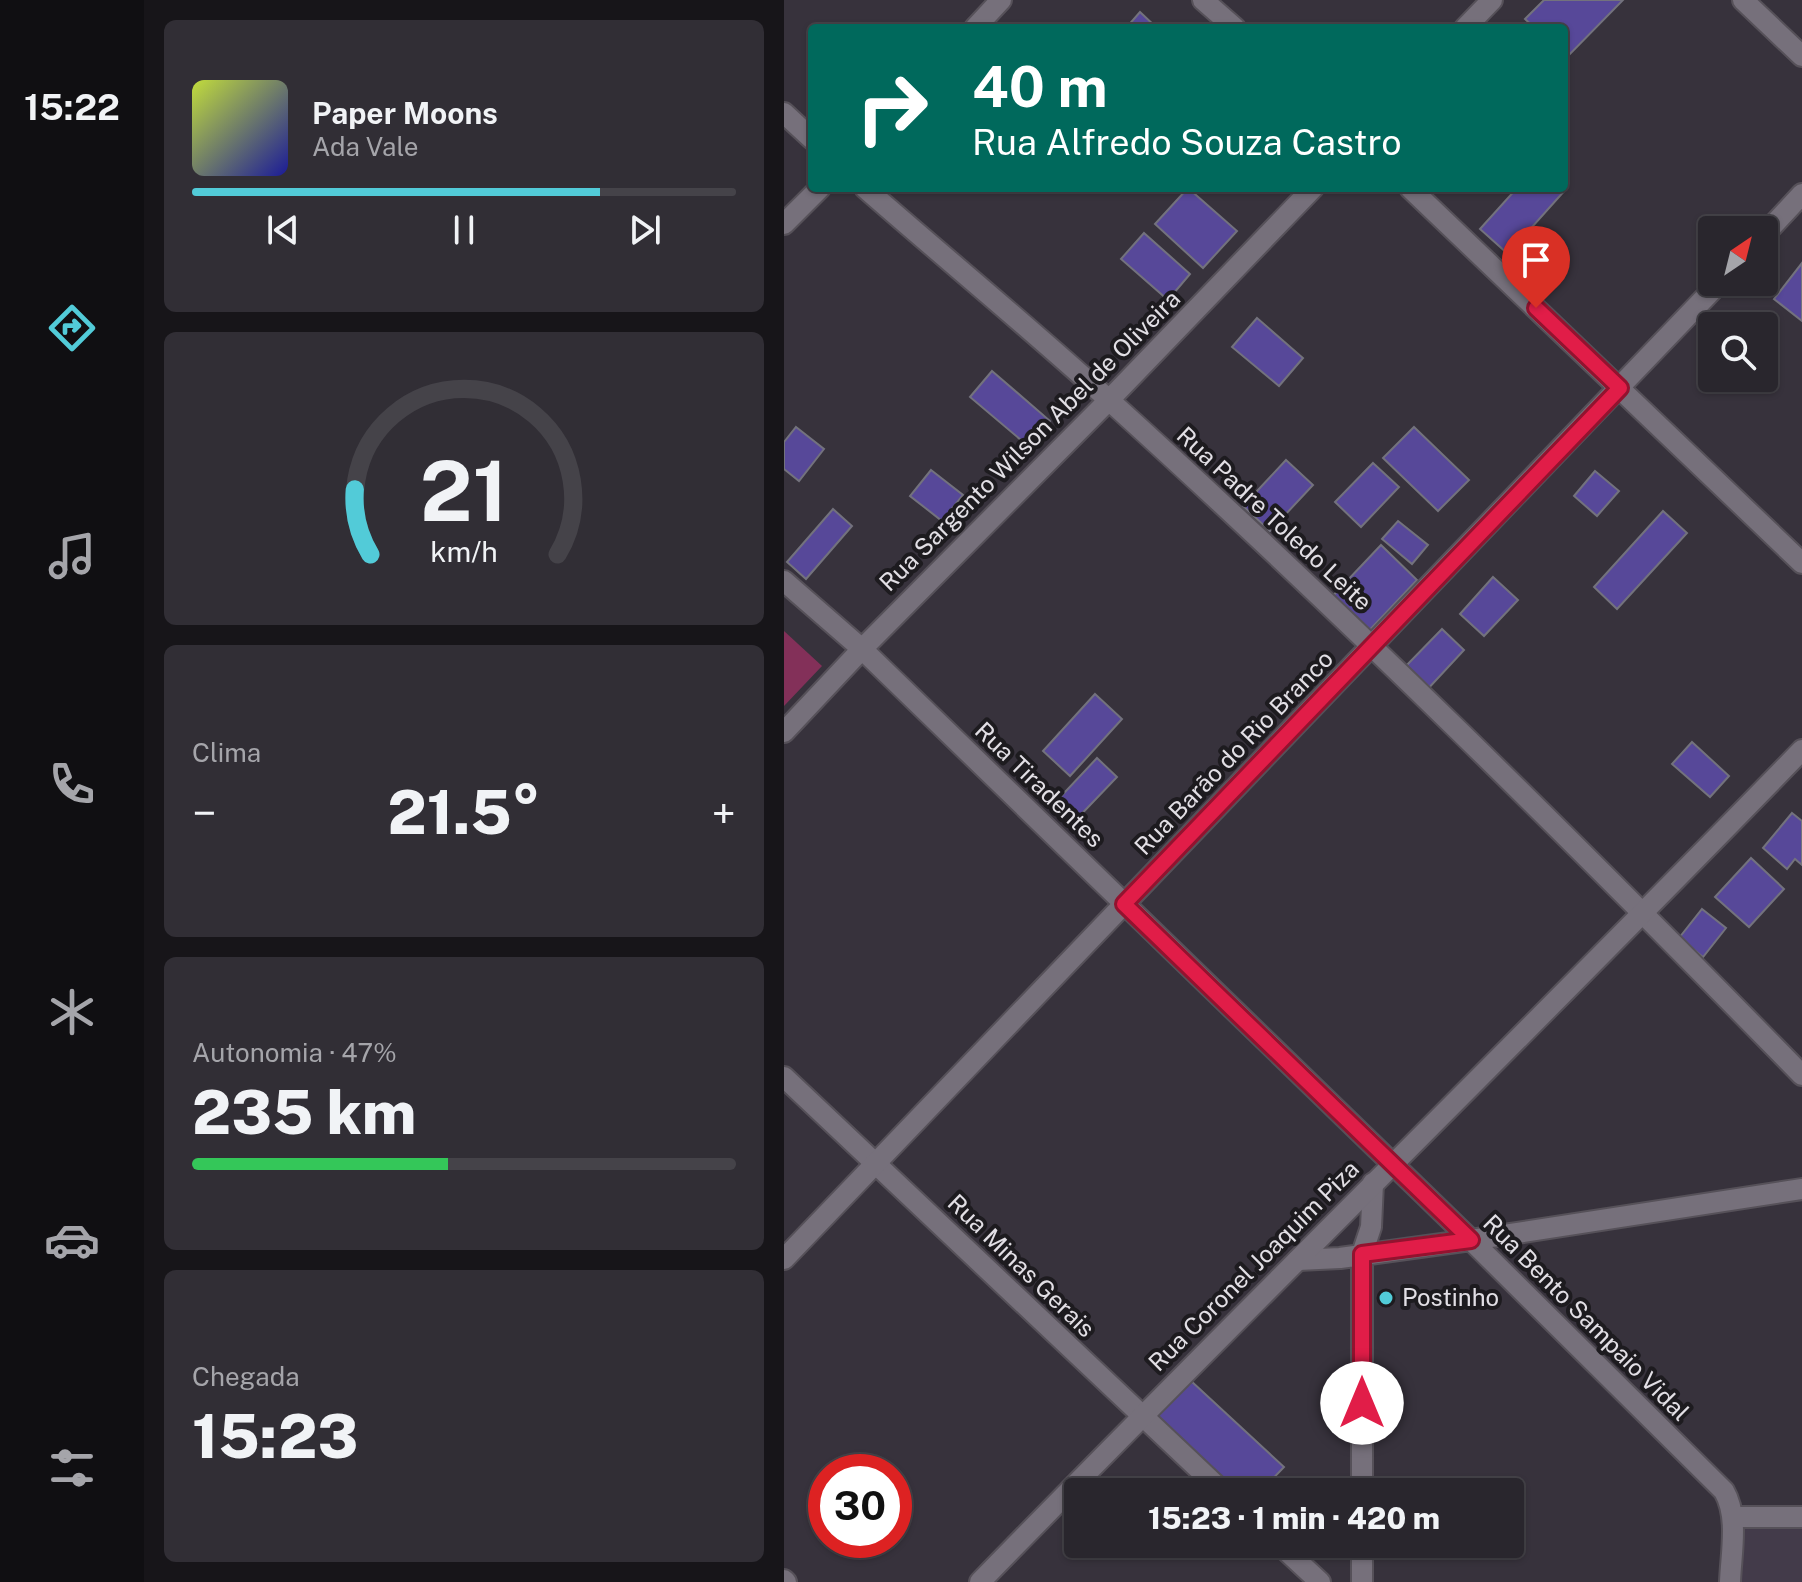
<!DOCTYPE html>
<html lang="pt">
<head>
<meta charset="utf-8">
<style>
  :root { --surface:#29262d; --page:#312e35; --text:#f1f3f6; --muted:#a5a5aa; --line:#454349; --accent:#52cbd8 }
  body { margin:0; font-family:"Public Sans",sans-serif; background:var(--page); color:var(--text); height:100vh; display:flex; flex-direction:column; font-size:30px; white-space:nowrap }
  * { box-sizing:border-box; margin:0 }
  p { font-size:26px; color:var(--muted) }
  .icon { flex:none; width:44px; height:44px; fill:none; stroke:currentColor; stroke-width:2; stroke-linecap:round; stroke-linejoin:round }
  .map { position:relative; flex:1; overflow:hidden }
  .details { display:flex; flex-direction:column; gap:20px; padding:20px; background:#171519; width:640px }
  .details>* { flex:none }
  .banner { position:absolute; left:24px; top:24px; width:760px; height:168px; border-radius:8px; box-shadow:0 2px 6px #0004,0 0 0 2px var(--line); background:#00695c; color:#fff; overflow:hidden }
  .needle { width:52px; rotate:35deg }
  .controls { position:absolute; left:914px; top:216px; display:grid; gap:16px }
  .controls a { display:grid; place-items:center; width:80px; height:80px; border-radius:8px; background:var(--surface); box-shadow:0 2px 6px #0004,0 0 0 2px var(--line); font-size:40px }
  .speed { position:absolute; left:24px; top:1454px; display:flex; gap:16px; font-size:40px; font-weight:700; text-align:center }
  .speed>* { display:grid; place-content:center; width:104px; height:104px; border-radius:50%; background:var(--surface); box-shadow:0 2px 6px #0004,0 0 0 2px var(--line); line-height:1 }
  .speed .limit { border:12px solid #d22; background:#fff; color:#111 }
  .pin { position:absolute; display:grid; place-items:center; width:68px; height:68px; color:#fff; margin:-82px -34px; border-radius:50% 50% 50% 0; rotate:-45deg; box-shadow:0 0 8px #0007 }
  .pin .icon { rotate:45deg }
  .me { position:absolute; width:88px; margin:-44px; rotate:0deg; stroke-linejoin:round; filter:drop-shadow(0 0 6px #0008) }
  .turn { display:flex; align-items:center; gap:28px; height:168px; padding:0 32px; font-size:36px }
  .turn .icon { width:104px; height:104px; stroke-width:2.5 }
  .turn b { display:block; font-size:56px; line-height:68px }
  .big { font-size:60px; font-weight:800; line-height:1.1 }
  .details .card { flex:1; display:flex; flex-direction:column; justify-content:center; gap:12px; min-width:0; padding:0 28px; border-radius:12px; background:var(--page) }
  .details .dial { align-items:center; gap:0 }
  .dial svg { height:208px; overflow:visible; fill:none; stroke:var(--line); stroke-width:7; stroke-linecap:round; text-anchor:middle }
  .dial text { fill:var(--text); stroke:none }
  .song { display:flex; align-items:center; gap:24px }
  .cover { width:96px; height:96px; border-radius:12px; background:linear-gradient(135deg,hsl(70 70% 55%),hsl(240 70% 35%)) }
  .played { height:8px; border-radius:4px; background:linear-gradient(90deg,var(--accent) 75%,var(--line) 75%) }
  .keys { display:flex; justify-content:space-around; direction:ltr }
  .heat { display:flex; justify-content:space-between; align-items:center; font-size:44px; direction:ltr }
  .charge { height:12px; border-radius:6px; background:linear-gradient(90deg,#34c759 47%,var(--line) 0) }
  .trip { position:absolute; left:280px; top:1478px; width:460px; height:80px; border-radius:8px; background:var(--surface); box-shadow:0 2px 6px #0004,0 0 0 2px var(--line); font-weight:800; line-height:80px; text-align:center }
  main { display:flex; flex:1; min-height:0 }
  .menu { display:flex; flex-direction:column; width:144px; justify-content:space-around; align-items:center; background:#100f12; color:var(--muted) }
  .menu .icon { width:56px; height:56px }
  .menu .on { color:var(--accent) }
  .menu b { font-size:36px; color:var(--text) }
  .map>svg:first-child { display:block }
</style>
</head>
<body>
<main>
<nav class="menu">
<b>15:22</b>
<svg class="icon on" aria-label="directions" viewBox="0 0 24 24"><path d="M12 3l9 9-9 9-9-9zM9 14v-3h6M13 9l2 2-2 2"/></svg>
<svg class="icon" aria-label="music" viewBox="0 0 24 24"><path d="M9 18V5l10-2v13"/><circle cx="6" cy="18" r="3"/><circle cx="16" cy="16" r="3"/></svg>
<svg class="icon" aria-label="phone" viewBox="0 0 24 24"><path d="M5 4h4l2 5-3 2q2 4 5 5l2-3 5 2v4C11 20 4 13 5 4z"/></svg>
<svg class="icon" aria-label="climate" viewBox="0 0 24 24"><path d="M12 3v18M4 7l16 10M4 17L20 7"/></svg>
<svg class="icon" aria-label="car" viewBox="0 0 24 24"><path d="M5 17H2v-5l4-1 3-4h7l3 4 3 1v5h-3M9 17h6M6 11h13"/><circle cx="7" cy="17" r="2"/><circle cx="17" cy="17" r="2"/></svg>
<svg class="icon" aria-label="filters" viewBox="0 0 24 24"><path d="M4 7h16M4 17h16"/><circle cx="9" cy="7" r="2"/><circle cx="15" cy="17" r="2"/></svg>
</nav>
<section class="details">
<div class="card">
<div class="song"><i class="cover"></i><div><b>Paper Moons</b><p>Ada Vale</p></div></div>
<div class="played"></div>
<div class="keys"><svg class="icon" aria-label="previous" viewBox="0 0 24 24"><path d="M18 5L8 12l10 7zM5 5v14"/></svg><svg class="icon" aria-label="pause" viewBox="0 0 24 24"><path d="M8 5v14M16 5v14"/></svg><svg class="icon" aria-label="next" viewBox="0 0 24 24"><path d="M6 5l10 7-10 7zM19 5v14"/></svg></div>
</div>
<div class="card dial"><svg viewBox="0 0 100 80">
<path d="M14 69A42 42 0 1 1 86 69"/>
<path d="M14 69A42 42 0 0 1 8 44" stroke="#52cbd8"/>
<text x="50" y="56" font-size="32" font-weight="700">21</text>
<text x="50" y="72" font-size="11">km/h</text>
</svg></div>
<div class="card"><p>Clima</p>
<div class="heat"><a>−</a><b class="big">21.5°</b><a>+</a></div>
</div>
<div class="card"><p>Autonomia · 47%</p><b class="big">235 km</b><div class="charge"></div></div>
<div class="card"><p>Chegada</p><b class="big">15:23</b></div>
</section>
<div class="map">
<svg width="1018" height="1582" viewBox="0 0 1018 1582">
  <rect width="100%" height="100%" fill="#37323c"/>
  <path fill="#433b4a" d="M948,1517h70v65h-71z"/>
  <path fill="#833059" d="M0,631l38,35 -38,40z"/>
  <path fill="#574899" stroke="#73727d" stroke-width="2" d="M760,0h79l-57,58 -2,-30h-29l-10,-9z
    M356,12l17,16h-31z
    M780,185l3,3 -59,66 -28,-25 37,-41h47z
    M404,188l49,43 -34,37 -48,-44z
    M360,233l46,41 -22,26 -47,-41z
    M1018,263v58l-28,-22z
    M473,318l46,40 -24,28 -47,-39z
    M208,371l58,50 -22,25 -58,-49z
    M12,427l28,22 -25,32 -15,-12v-27z
    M630,427l55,53 -31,31 -55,-53z
    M502,460l27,25 -43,46 -27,-25z
    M589,463l26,24 -38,40 -26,-25z
    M147,470l32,25 -21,26 -32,-25z
    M811,471l24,20 -22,25 -23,-20z
    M49,509l19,17 -46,53 -19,-17z
    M879,511l24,22 -70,76 -23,-22z
    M614,521l30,24 -16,19 -30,-25z
    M597,545l36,35 -53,56 -37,-34z
    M709,577l25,23 -34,36 -24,-22z
    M658,629l22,21 -39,42 -23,-22z
    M311,694l27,25 -52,57 -27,-25z
    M908,742l37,34 -19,21 -38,-33z
    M313,758l20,19 -47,49 -20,-18z
    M1008,813l10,8v44l-7,-6 -8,10 -24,-21z
    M967,858l33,31 -35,38 -34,-30z
    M918,909l24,19 -23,29 -24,-19z
    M406,1380l94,87 -24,25h-24l-84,-78z"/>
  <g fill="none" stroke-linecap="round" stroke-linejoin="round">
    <defs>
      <path id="street" d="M419,0l32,28
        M959,0l59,56
        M191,28l26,-28
        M681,28l27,-28
        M0,113l28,26
        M81,188c81,71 165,140 245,213 238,216 467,444 692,674
        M626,188l392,375
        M0,224l36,-36
        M0,581l78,68 609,591 253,251c15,26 7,62 6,91
        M0,732l78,-83 247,-249 204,-212
        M0,1077l439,415
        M514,1260l42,-2 131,-18 331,-51
        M578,1492v-238l9,-27 2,-44
        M948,1517h70
        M495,1544l41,38
        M578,1544v38
        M0,1580l2,2"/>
      <path id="secondary" d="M980,235l38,-41
        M0,1259l936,-977
        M196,1582c272,-280 551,-552 822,-832"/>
    </defs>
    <use href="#street" stroke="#565159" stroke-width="24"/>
    <use href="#secondary" stroke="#565159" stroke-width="24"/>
    <use href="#street" stroke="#76707b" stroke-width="20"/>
    <use href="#secondary" stroke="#76707b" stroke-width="20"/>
  </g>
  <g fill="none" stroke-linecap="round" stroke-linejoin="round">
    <defs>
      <path id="route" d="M578,1403v-149l109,-14 -347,-336 496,-516 -84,-80"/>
    </defs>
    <use href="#route" stroke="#92132f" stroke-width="20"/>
    <use href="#route" stroke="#e11d48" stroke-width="14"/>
  </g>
  <circle fill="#52cbd8" stroke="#1d1b1f" stroke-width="3" cx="602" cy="1298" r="8"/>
  <g text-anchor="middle" stroke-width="8" stroke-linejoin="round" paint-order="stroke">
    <g font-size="24" fill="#e2dfe5" stroke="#1d1b1f">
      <text transform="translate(246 441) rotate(-45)" y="8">Rua Sargento Wilson Abel de Oliveira</text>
      <text transform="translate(490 519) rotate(43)" y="8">Rua Padre Toledo Leite</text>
      <text transform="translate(450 753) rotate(-46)" y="8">Rua Barão do Rio Branco</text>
      <text transform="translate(255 785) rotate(44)" y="8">Rua Tiradentes</text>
      <text transform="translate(237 1266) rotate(44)" y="8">Rua Minas Gerais</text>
      <text transform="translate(470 1266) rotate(-45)" y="8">Rua Coronel Joaquim Piza</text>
      <text transform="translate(802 1318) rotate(45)" y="8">Rua Bento Sampaio Vidal</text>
    </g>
    <g font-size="24" fill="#e2dfe5" stroke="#1d1b1f" text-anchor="start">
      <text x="618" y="1306">Postinho</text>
    </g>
  </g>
</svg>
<div class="controls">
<a><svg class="needle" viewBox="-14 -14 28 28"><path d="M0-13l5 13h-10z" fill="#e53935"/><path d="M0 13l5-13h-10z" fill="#a5a5aa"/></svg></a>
<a><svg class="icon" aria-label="search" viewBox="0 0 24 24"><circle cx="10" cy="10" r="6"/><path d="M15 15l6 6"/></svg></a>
</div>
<div class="speed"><div class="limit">30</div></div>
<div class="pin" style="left:752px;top:308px;background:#d93025"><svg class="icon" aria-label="arrive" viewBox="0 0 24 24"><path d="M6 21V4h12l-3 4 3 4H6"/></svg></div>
<svg class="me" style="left:578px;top:1403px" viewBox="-20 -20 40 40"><circle r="19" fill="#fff"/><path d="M0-13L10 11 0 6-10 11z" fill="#e11d48"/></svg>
<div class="trip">15:23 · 1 min · 420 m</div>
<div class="banner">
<div class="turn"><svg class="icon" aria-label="right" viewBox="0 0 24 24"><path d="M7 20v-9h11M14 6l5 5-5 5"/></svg><div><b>40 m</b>Rua Alfredo Souza Castro</div></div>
</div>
</div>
</main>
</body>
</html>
